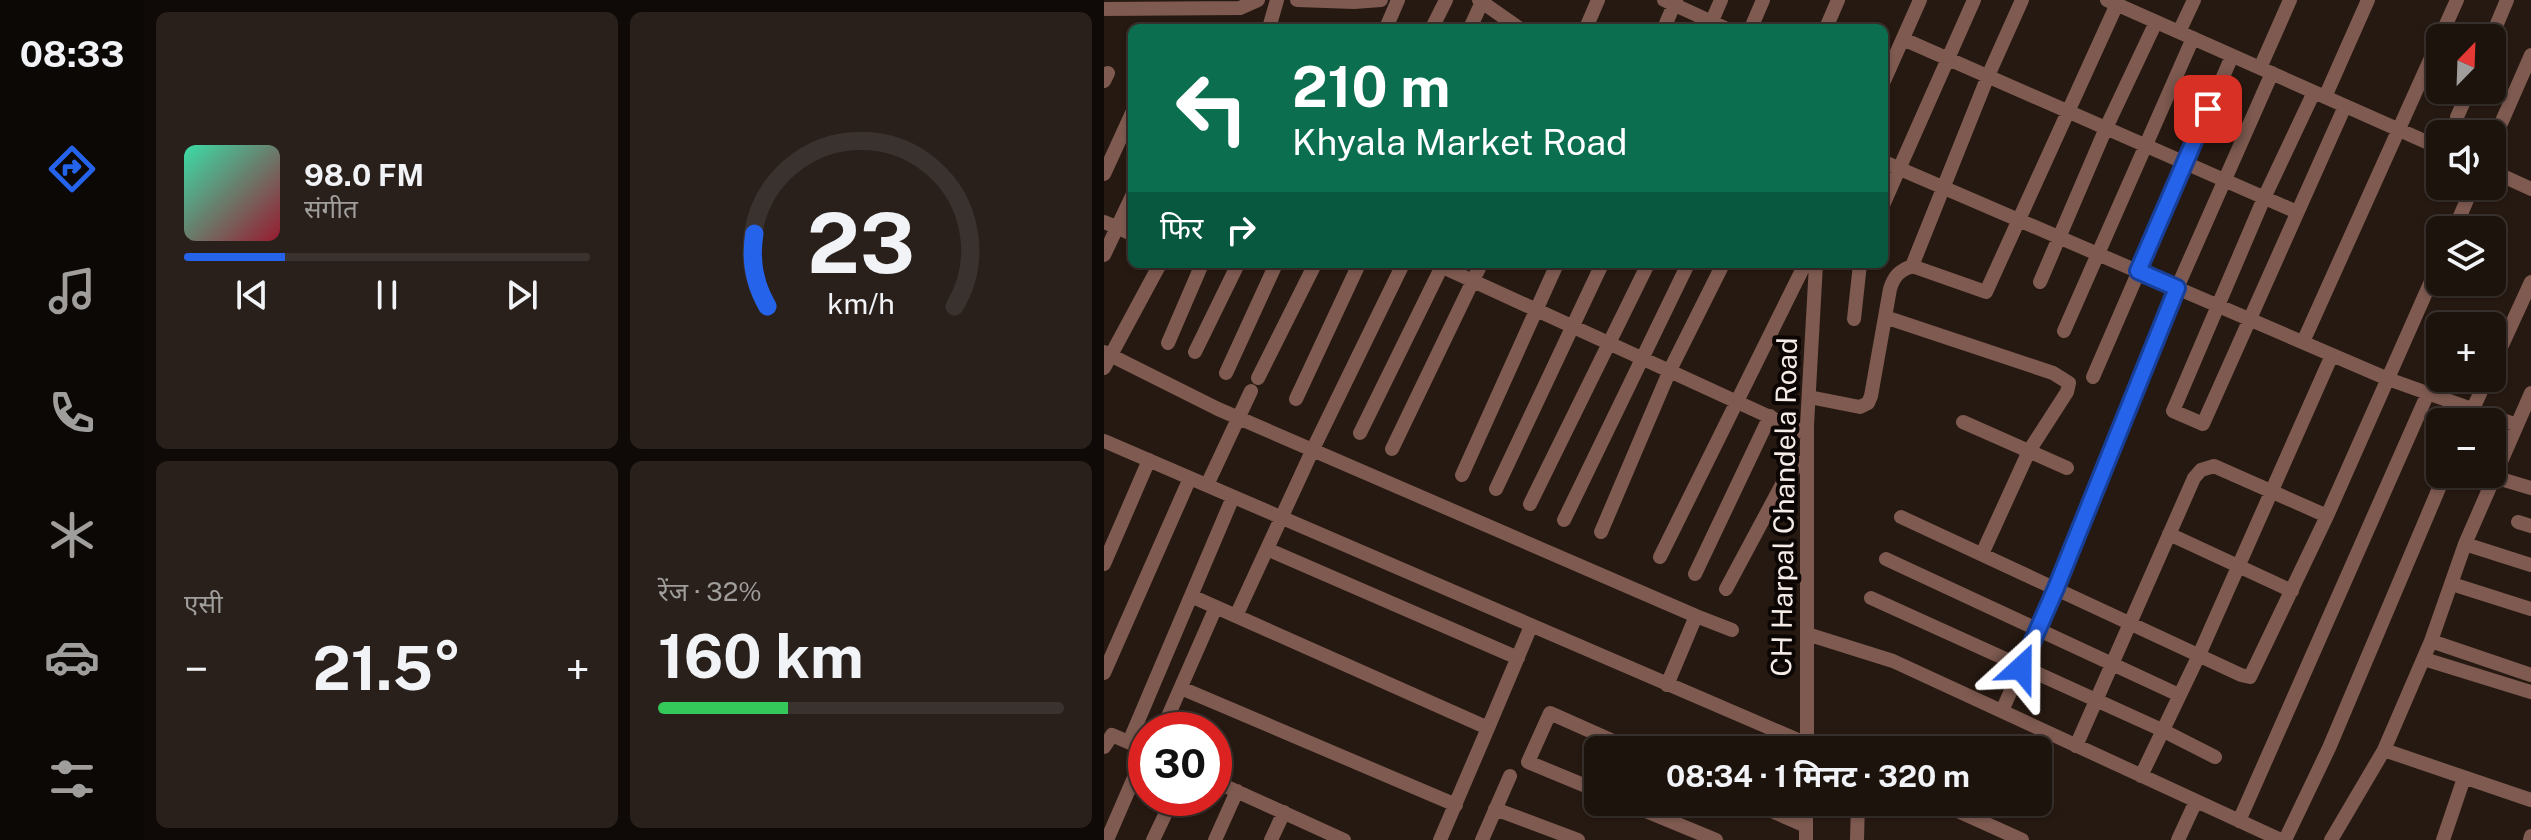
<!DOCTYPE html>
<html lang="hi">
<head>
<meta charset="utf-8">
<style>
  :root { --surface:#1c130d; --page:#29201b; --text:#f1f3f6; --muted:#a09e9d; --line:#3a322e; --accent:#2563eb }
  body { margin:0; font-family:"Public Sans","Noto Sans Devanagari",sans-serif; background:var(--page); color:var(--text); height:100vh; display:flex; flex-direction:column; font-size:30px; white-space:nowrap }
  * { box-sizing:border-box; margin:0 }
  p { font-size:26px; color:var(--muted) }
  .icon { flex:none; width:44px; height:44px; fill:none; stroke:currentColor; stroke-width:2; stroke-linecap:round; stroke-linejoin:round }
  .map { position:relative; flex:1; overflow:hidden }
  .drawer { display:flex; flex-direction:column; gap:12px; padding:12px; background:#0f0a07; width:960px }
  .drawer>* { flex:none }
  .top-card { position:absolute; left:24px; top:24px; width:760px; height:244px; border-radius:12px; box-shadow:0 2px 6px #0004,0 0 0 2px var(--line); background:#0b6e4f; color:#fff; overflow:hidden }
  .needle { width:52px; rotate:23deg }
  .fabs { position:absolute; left:1322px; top:24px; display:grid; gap:16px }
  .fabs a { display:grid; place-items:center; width:80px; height:80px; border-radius:12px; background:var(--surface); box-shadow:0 2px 6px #0004,0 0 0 2px var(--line); font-size:40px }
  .speed { position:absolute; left:24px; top:712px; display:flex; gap:16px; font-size:40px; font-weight:700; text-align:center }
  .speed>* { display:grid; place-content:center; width:104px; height:104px; border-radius:50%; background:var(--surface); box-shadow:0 2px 6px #0004,0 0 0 2px var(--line); line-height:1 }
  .speed .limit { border:12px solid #d22; background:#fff; color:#111 }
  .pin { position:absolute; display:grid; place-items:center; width:68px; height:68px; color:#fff; margin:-34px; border-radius:16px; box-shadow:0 4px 12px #0006 }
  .me { position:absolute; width:88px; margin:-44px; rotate:24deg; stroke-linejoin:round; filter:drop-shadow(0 0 6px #0008) }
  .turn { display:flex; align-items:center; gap:28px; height:168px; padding:0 32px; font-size:36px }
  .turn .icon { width:104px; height:104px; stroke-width:2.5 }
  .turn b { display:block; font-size:56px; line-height:68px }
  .then { display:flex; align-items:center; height:76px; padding:0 32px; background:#0003; gap:16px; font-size:30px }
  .big { font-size:60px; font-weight:700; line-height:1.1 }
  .drawer .card { flex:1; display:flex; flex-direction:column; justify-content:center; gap:12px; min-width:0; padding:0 28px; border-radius:12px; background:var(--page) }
  .drawer .dial { align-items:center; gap:0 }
  .dial svg { height:208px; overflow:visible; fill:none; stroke:var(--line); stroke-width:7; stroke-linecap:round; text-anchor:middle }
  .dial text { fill:var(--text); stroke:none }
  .song { display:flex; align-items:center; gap:24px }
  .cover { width:96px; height:96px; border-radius:12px; background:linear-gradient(135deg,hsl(160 70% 55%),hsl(350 70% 35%)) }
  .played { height:8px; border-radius:4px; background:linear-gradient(90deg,var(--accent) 25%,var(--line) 25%) }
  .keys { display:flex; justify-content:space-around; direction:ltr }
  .heat { display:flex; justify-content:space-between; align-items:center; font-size:44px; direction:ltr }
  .charge { height:12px; border-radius:6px; background:linear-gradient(90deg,#34c759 32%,var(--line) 0) }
  .drawer .tiles { flex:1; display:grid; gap:12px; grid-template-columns:repeat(2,1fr) }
  .trip { position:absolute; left:480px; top:736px; width:468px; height:80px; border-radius:12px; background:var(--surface); box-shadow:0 2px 6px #0004,0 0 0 2px var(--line); font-weight:700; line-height:80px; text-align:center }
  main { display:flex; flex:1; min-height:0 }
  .menu { display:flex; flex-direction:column; width:144px; justify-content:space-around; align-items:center; background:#0b0805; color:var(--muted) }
  .menu .icon { width:56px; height:56px }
  .menu .on { color:var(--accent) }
  .menu b { font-size:36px; color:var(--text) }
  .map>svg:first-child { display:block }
</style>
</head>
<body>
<main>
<nav class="menu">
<b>08:33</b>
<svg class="icon on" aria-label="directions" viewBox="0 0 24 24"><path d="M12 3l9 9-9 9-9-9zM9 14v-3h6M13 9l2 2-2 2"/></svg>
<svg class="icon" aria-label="music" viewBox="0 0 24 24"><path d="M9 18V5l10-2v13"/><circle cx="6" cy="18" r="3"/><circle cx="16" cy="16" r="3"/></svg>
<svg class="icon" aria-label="phone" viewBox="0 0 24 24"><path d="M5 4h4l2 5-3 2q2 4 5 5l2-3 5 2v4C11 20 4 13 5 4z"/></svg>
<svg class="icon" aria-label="climate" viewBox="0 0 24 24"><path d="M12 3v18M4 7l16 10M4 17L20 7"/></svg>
<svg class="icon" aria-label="car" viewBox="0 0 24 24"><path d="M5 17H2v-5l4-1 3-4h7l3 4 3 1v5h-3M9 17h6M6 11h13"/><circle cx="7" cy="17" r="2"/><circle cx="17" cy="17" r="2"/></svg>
<svg class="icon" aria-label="filters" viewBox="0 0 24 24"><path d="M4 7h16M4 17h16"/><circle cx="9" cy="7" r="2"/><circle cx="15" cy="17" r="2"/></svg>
</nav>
<section class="drawer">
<div class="tiles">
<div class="card">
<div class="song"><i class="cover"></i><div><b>98.0 FM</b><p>संगीत</p></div></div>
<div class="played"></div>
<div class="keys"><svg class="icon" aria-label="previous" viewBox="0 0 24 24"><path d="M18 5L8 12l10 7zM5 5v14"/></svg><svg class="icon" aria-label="pause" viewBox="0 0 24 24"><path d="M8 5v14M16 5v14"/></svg><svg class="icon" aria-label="next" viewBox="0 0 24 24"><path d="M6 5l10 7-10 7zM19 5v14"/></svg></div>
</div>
<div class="card dial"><svg viewBox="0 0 100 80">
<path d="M14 69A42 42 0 1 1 86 69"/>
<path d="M14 69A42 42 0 0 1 9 41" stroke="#2563eb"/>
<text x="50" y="56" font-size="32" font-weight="700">23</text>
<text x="50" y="72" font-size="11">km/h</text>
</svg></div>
<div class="card"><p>एसी</p>
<div class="heat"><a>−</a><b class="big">21.5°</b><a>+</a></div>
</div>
<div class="card"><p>रेंज · 32%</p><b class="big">160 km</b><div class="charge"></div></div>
</div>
</section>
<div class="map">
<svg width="1427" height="840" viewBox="0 0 1427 840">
  <rect width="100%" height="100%" fill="#261911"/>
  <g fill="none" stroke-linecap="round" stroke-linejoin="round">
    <path stroke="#7e5a50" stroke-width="14" d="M193,0l57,2 27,-2
      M375,0l40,28
      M560,0l61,28
      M1003,0l333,148
      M0,9l136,-1 18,-8
      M165,28l8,-28
      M282,28l12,-28
      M328,28l14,-28
      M366,28l12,-26
      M482,28l12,-28
      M560,28l12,-28
      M605,28l12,-28
      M647,28l12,-28
      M722,28l12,-28
      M1075,32l15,-32
      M1387,38l16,-38
      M799,39l394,173
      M1156,68l30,-68
      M0,81l4,-8
      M780,81l36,-81
      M1210,92l-50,106 -91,213 30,13 142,-318
      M1221,97l43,-97
      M1353,117l12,-27
      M1388,144l39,-89
      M780,162l504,217 129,46
      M1388,171l39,18
      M0,174l28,-61
      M780,203l90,-203
      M0,222l28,12
      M1350,230l19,-44
      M0,255l28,-59
      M332,264l371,170
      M808,266l76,-190 34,-76
      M936,282l66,-154 50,-106
      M781,317l168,56 16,10 -2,9 -38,59 -47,103
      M750,319l6,-55
      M960,331l129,-293
      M1199,342l154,-342
      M64,343l34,-79
      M0,352l114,57 478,207 -29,69
      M91,352l43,-88
      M1388,367l39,-85
      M0,368l56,-104
      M122,373l50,-109
      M989,377l139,-321
      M154,378l57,-114
      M705,397l51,10 8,-4 3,-7 19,-107c4,-13 9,-18 22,-23l74,26 131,-288
      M192,399l63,-135
      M859,422l104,46
      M1363,422l20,-44
      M256,433l83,-169
      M0,441l717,309
      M288,449l89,-185
      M358,475l95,-211
      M1390,477l37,11
      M103,485l44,-94
      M392,489l106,-225
      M426,504l118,-240
      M797,517l340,158 9,2 77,-161 113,-255
      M460,520l124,-256
      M1414,522l13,4
      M497,532l69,-162 53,-106
      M1065,534l123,57
      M1361,544l66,21
      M163,549l251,109
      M556,557l145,-293
      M782,559l293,136
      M0,564l45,-104
      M591,574l75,-158
      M1348,584l79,25
      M622,589l60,-112 6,-7 15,-11
      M87,596l297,132 43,-102
      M767,598l291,132 53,27
      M132,616l77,-167 90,-185
      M592,616l36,14
      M703,634l86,27 388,179
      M1327,641l100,34
      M1320,659l107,33
      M0,673l86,-195
      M77,688l275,117
      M898,711l54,-123 121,-300 95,-215
      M58,730l54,-123
      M25,742l104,-245
      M972,746l118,-268 7,-8 13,-4 113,50
      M0,747l8,-12 23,10
      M703,750v-325l9,-161
      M1280,750l147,50
      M1037,776l58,-121 133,-300
      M110,781l130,59
      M494,791l-70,-29 22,-49 83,37
      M520,802l92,38
      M647,802l55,24
      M702,802v38
      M834,802l84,38
      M391,809l83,31
      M1135,821l189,-428
      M3,840l39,-90
      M49,840l20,-42
      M111,840l22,-49
      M167,840l13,-28
      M336,840l48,-112
      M378,840l28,-64
      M753,840l1,-38
      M1074,840l18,-39
      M1181,840l44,-92 116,-274
      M1227,840l53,-90 47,-109 34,-97 66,-151
      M1339,840l21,-62
      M1426,840l1,-4"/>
  </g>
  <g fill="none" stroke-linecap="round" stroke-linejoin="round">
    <defs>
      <path id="route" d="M917,668l35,-80 121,-300 -39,-17 70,-162"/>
    </defs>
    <use href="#route" stroke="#184099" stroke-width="20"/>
    <use href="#route" stroke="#2563eb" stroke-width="14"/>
  </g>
  <g text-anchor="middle" stroke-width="8" stroke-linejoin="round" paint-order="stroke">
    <g font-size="28" fill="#f5ece7" stroke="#0b0604">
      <text transform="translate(680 507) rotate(-89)" y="10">CH Harpal Chandela Road</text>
    </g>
  </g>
</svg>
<div class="fabs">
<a><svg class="needle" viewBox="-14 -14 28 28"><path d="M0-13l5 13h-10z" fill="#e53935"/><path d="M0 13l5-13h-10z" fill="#a09e9d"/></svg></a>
<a><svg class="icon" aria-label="sound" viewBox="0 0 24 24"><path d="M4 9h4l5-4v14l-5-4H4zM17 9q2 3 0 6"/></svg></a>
<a><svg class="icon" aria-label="layers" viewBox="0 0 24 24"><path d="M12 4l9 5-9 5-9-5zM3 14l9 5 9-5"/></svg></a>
<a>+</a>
<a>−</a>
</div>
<div class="speed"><div class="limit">30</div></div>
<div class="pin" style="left:1104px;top:109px;background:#d93025"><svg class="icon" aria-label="arrive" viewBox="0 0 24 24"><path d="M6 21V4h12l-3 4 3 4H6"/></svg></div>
<svg class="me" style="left:917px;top:668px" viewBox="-20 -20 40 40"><path d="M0-17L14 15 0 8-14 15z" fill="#2563eb" stroke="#fff" stroke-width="4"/></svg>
<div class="trip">08:34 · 1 मिनट · 320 m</div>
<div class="top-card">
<div class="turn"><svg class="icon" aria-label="left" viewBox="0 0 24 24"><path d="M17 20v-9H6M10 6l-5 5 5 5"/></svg><div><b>210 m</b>Khyala Market Road</div></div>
<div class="then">फिर<svg class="icon" aria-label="right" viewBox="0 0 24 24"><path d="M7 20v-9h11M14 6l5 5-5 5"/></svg></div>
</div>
</div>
</main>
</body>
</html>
